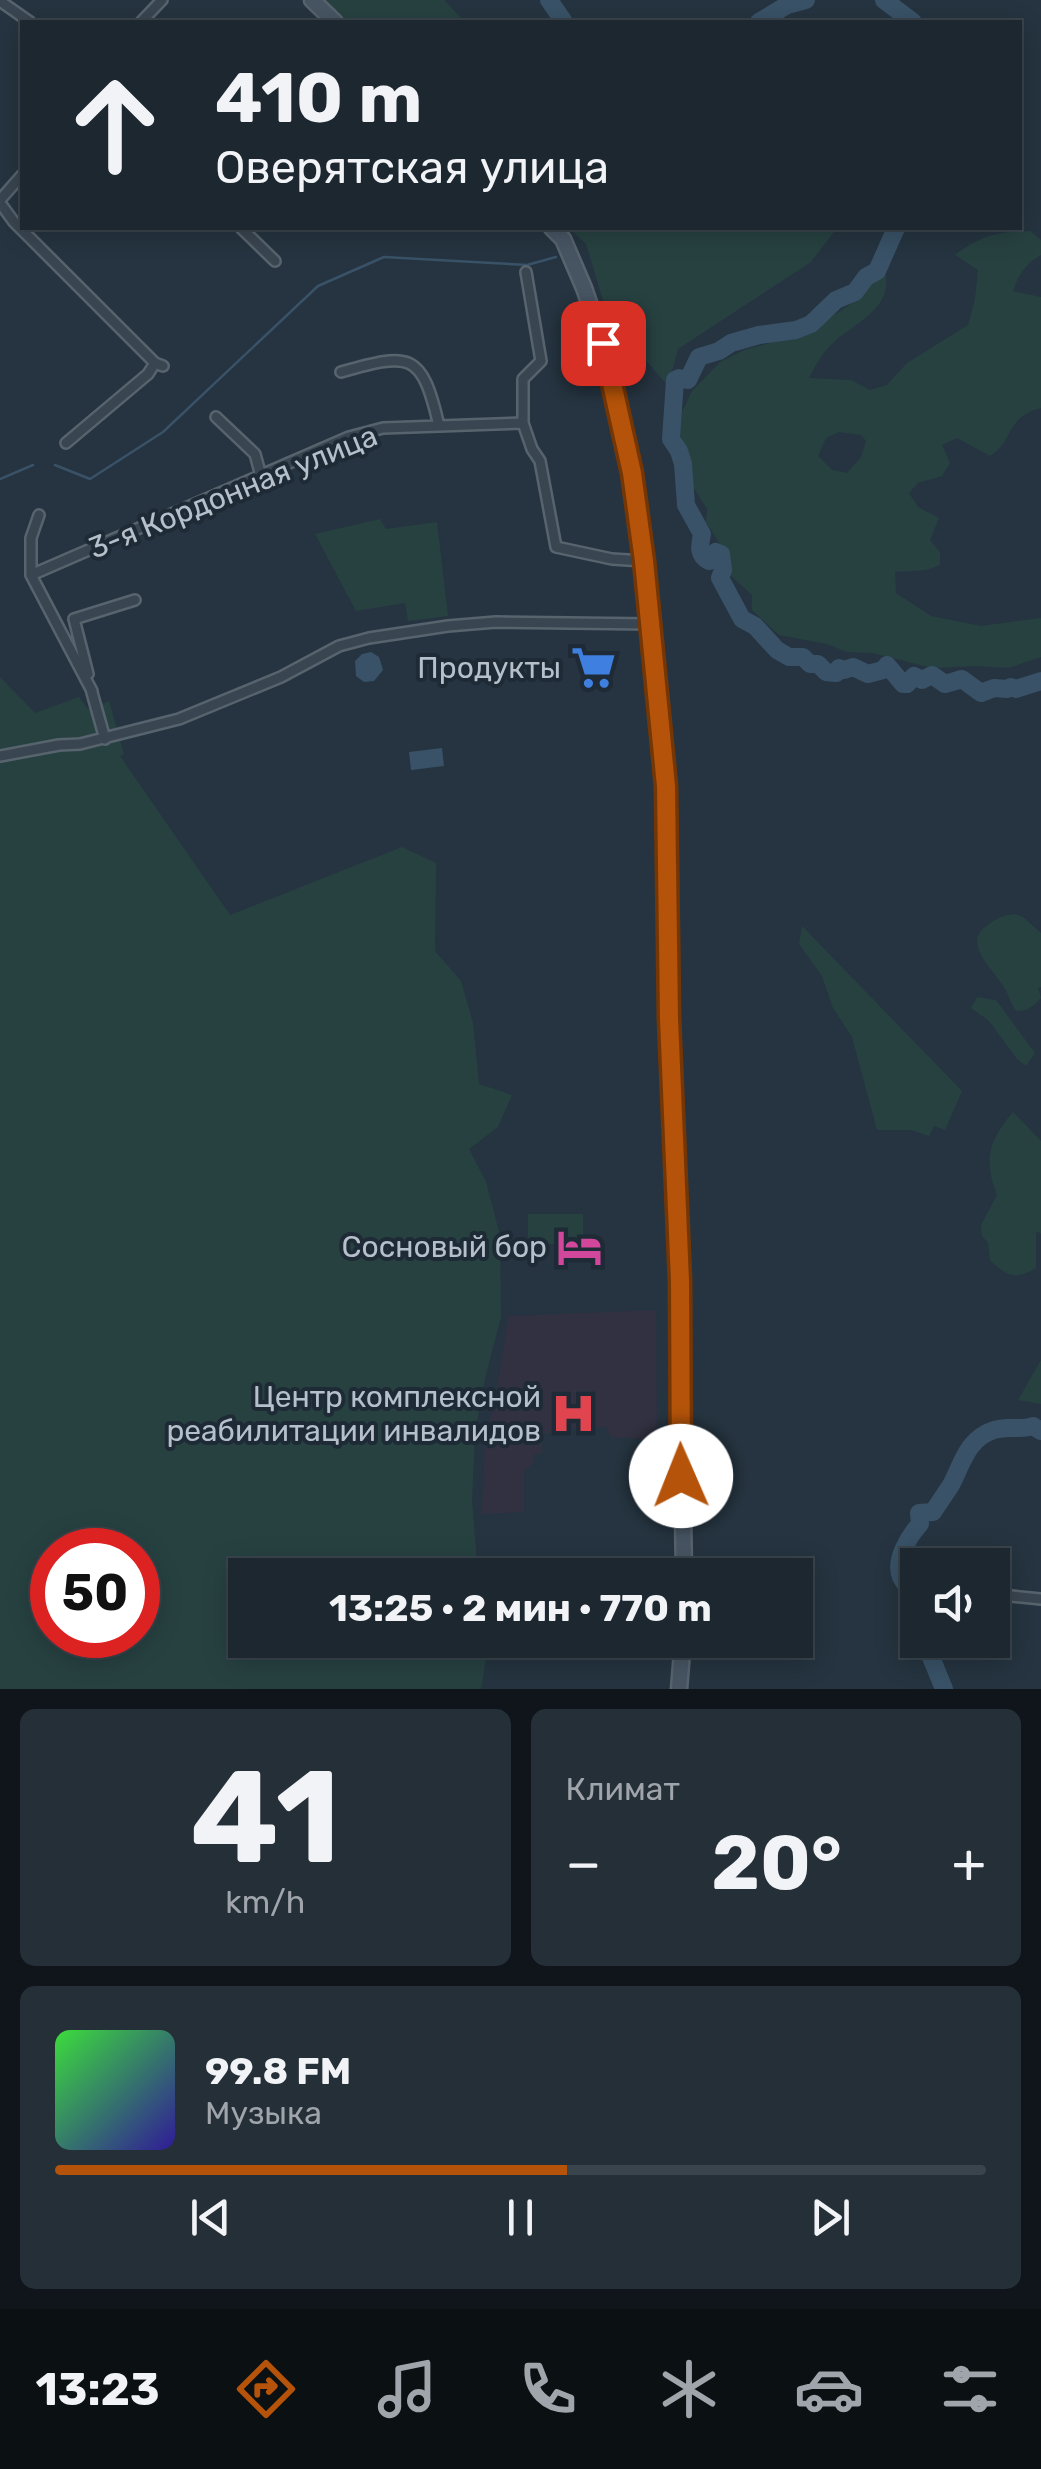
<!DOCTYPE html>
<html lang="ru">
<head>
<meta charset="utf-8">
<style>
  :root { --surface:#1c2730; --page:#252f38; --text:#f1f3f6; --muted:#a0a5ab; --line:#3a444c; --accent:#b45309 }
  body { margin:0; font-family:Rubik,sans-serif; background:var(--page); color:var(--text); height:100vh; display:flex; flex-direction:column; font-size:38px; white-space:nowrap }
  * { box-sizing:border-box; margin:0 }
  p { font-size:32px; color:var(--muted) }
  .icon { flex:none; width:55px; height:55px; fill:none; stroke:currentColor; stroke-width:2; stroke-linecap:round; stroke-linejoin:round }
  .map { position:relative; height:1689px; overflow:hidden }
  .panel { display:flex; flex-direction:column; gap:20px; padding:20px; background:#0f151a; flex:1 }
  .panel>* { flex:none }
  .top-card { position:absolute; left:20px; top:20px; width:1002px; height:210px; border-radius:0px; box-shadow:0 5px 25px #0003,0 0 0 2px var(--line); background:#1c2730; color:var(--text); overflow:hidden }
  .fabs { position:absolute; left:900px; top:1548px; display:grid; gap:20px }
  .fabs a { display:grid; place-items:center; width:110px; height:110px; border-radius:0px; background:var(--surface); box-shadow:0 5px 25px #0003,0 0 0 2px var(--line); font-size:50px }
  .speed { position:absolute; left:30px; top:1528px; display:flex; gap:20px; font-size:50px; font-weight:700; text-align:center }
  .speed>* { display:grid; place-content:center; width:130px; height:130px; border-radius:50%; background:var(--surface); box-shadow:0 5px 25px #0003,0 0 0 2px var(--line); line-height:1 }
  .speed .limit { border:15px solid #d22; background:#fff; color:#111 }
  .pin { position:absolute; display:grid; place-items:center; width:85px; height:85px; color:#fff; margin:-42px; border-radius:20px; box-shadow:0 5px 15px #0006 }
  .me { position:absolute; width:110px; margin:-55px; rotate:359deg; stroke-linejoin:round; filter:drop-shadow(0 0 8px #0008) }
  .turn { display:flex; align-items:center; gap:35px; height:210px; padding:0 30px; font-size:45px }
  .turn .icon { width:130px; height:130px; stroke-width:2.5 }
  .turn b { display:block; font-size:70px; line-height:85px }
  .big { font-size:75px; font-weight:700; line-height:1.1 }
  .panel .tile { flex:1; display:flex; flex-direction:column; justify-content:center; gap:15px; min-width:0; padding:0 35px; border-radius:15px; background:var(--page) }
  .panel .dial { align-items:center; gap:0 }
  .dial b { font-size:130px; line-height:1 }
  .song { display:flex; align-items:center; gap:30px }
  .cover { width:120px; height:120px; border-radius:15px; background:linear-gradient(135deg,hsl(120 70% 55%),hsl(250 70% 35%)) }
  .played { height:10px; border-radius:5px; background:linear-gradient(90deg,var(--accent) 55%,var(--line) 55%) }
  .keys { display:flex; justify-content:space-around; direction:ltr }
  .heat { display:flex; justify-content:space-between; align-items:center; font-size:55px; direction:ltr }
  .panel .tiles { flex:1; display:grid; gap:20px; grid-template-columns:1fr 1fr }
  .tile:last-child { grid-column:span 2 }
  .trip { position:absolute; left:228px; top:1558px; width:585px; height:100px; border-radius:0px; background:var(--surface); box-shadow:0 5px 25px #0003,0 0 0 2px var(--line); font-weight:700; line-height:100px; text-align:center }
  .menu { display:flex; height:160px; justify-content:space-around; align-items:center; background:#0b1013; color:var(--muted) }
  .menu .icon { width:70px; height:70px }
  .menu .current { color:var(--accent) }
  .menu b { font-size:45px; color:var(--text) }
  .map>svg:first-child { display:block }
</style>
</head>
<body>
<div class="map">
<svg width="1041" height="1689" viewBox="0 0 1041 1689">
  <rect width="100%" height="100%" fill="#253440"/>
  <path fill="#313141" d="M656,1310l1,130 -46,-3 -5,-10 -38,1 -3,5h-23v21h-9v10l-9,7v41l-42,2 3,-79 10,-34 13,-85z"/>
  <path fill="#274141" fill-rule="evenodd" d="M323,0h121l21,22h-118z
    M569,228h268l-26,34 -133,87 -10,37 -60,-69 -22,-73z
    M1030,231l11,9v15c-16,9 -22,19 -28,36l28,6v111c-36,9 -26,32 -51,48l-33,-18 -15,7 8,18 -8,13 -24,7 -9,10 9,14 21,11 -9,22 10,12v13l-14,5 -31,2 1,21 35,23 50,10 60,-8v39l-33,11 -31,-2 -45,2 -59,-15 -26,-1 -20,-8 -48,-9 -27,-25v-15l-22,-20v-10l-10,-21 -14,-22 1,-13 -17,-27 -1,-27 -9,-21 2,-22 10,-21 28,-29 24,-12 58,-16 12,-6 40,-26 15,-23 12,-6 5,2c5,36 -33,48 -55,70 -10,10 -16,21 -22,33l42,2 19,10 17,-5 20,-22 61,-38 7,-26 3,-29 -23,-15c26,-20 43,-23 75,-24zM839,432l22,3 5,6 -5,16 -14,16 -15,-3 -14,-14 8,-18z
    M380,519l6,10 51,-7 11,94 -40,5 -3,-18 -49,8 -41,-77z
    M0,677l35,36 44,-16 9,12 21,-8 15,53 -4,2 110,159 172,-68 34,16 -1,88 26,30 12,42 6,61 33,11 -14,32 -29,22 17,33 14,53 1,82 -16,61 -10,54 -3,69 6,74h-233v65h239l2,18 -5,31h-481zM52,1550h86v85h-86z
    M1015,914l8,3 18,16v54l-3,1 3,10c-8,8 -13,14 -25,13 -5,-7 -7,-15 -11,-22 -9,-17 -43,-44 -20,-62 10,-8 18,-12 30,-13z
    M802,926l160,165 -17,39 -11,-4 -5,10 -18,-6h-34l-25,-93 -19,-29 -11,-32 -23,-32z
    M977,997l19,3 39,53 -9,13 -9,-7 -28,-38 -18,-13z
    M1013,1112l28,29v93l-5,-3v37c-21,13 -29,8 -46,-8l-2,-17 -6,-7 -1,-11 16,-30c-14,-36 -8,-55 16,-83z
    M528,1214h55v30h-55z
    M1041,1360v44l-23,-4z"/>
  <path fill="#395267" d="M371,652l8,5 4,13 -9,11 -10,1 -8,-6 -1,-15 7,-7z
    M442,748l2,18 -33,4 -2,-18z"/>
  <g fill="none" stroke-linecap="round" stroke-linejoin="round">
    <path stroke="#395267" stroke-width="2.5" d="M55,465l35,14 73,-47 155,-146 66,-29 143,8 29,-8
      M0,479l33,-14"/>
    <path stroke="#395267" stroke-width="18" d="M549,0l15,22
      M884,0l29,22
      M759,22l28,-17 19,-5
      M896,228l-19,43 -11,6 -11,15 -19,8 -25,24 -15,6 -37,5 -28,8 -12,8 -20,6 -11,23 -9,-2 -4,2 -4,59 8,12 4,13 3,41 16,29c-2,11 -5,21 7,27l7,-9 5,2 2,16 -3,8 22,41 13,7 22,24 12,7h14l7,7h8l8,8 10,1 3,-5 5,2 9,-3 15,7 15,-4 4,-5 16,19h4l7,-8 8,4 10,-5 13,9 17,-5 19,14 13,-5 13,1 4,-2 5,2 25,-8
      M918,1623c-6,-11 -3,-22 -8,-32 -2,-5 -7,-9 -9,-14 -7,-17 8,-41 19,-53l-1,-11 14,-1c6,-9 12,-18 18,-27 12,-23 16,-46 43,-55 14,-5 27,1 39,-4l8,5
      M924,1640l20,49"/>
    <defs>
      <path id="minor" d="M0,1l30,21
        M141,22l21,-22
        M0,200l22,-25
        M0,203l14,19 141,141 8,3
        M241,228l34,33
        M526,272l15,89 -18,18v44l9,26 8,12 16,86 56,12 32,2
        M341,372c70,-20 81,-20 98,54
        M216,417l39,37 6,22
        M66,443l82,-69 7,-11
        M39,515l-8,23v37l61,116
        M31,575l318,-138 34,-9 140,-5
        M88,674l-14,-55 61,-19
        M91,689l14,50
        M0,756l59,-11 21,-1 99,-25 102,-42 58,-31 30,-8 79,-12 48,-4 155,2
        M992,1594l49,5"/>
      <path id="secondary" d="M312,0l23,22
        M552,228l11,11 21,49 19,55 17,67 12,63 12,88 17,161 6,77 2,220 9,194 6,362
        M679,1689l4,-49"/>
    </defs>
    <use href="#minor" stroke="#57636d" stroke-width="14"/>
    <use href="#secondary" stroke="#57636d" stroke-width="19"/>
    <use href="#minor" stroke="#394550" stroke-width="9"/>
    <use href="#secondary" stroke="#475563" stroke-width="14"/>
  </g>
  <g fill="none" stroke-linecap="round" stroke-linejoin="round">
    <defs>
      <path id="route" d="M603,343l29,130 12,88 22,225 3,233 11,262 1,195"/>
    </defs>
    <use href="#route" stroke="#753606" stroke-width="25"/>
    <use href="#route" stroke="#b45309" stroke-width="18"/>
  </g>
  <defs>
    <symbol id="supermarket-bare" viewBox="-9 -9 18 18"><path d="M-6-5.5h2.5l.6 2H6L4.5 2H-2.5L-4.4-4H-6ZM-1.5 3.2a1.3 1.3 0 1 0 .1 0ZM3 3.2a1.3 1.3 0 1 0 .1 0Z" fill="#3f7fe0" stroke="#1e2a35" stroke-width="2.5" paint-order="stroke"/></symbol>
    <symbol id="hotel-bare" viewBox="-9 -9 18 18"><path d="M-6-4.5h1.5V1H6V5H4.5V3h-9V5H-6ZM-4 0a1.8 1.8 0 1 1 3.6 0ZM.5 0V-2.5h3Q6-2.5 6 0Z" fill="#d1479c" stroke="#1e2a35" stroke-width="2.5" paint-order="stroke"/></symbol>
    <symbol id="hospital-bare" viewBox="-9 -9 18 18"><path d="M-5-5h3v3.5h4V-5h3V5h-3V1.5h-4V5h-3Z" fill="#e0444e" stroke="#1e2a35" stroke-width="2.5" paint-order="stroke"/></symbol>
  </defs>
  <g fill-rule="evenodd">
    <use href="#supermarket-bare" x="562" y="636" width="63" height="63"/>
    <use href="#hotel-bare" x="548" y="1216" width="63" height="63"/>
    <use href="#hospital-bare" x="542" y="1382" width="63" height="63"/>
  </g>
  <g text-anchor="middle" stroke-width="8" stroke-linejoin="round" paint-order="stroke">
    <g font-size="30" fill="#b5c0ca" stroke="#1e2a35">
      <text transform="translate(233 492) rotate(-22)" y="10">3-я Кордонная улица</text>
    </g>
    <g font-size="30" fill="#b5c0ca" stroke="#1e2a35" text-anchor="end">
      <text x="561" y="678">Пpoдукты</text>
      <text x="547" y="1257">Сосновый бор</text>
      <text x="541" y="1407">Центр комплексной<tspan x="541" dy="34">реабилитации инвалидов</tspan></text>
    </g>
  </g>
</svg>
<div class="fabs">
<a><svg class="icon" aria-label="sound" viewBox="0 0 24 24"><path d="M4 9h4l5-4v14l-5-4H4zM17 9q2 3 0 6"/></svg></a>
</div>
<div class="speed"><div class="limit">50</div></div>
<div class="pin" style="left:603px;top:343px;background:#d93025"><svg class="icon" aria-label="arrive" viewBox="0 0 24 24"><path d="M6 21V4h12l-3 4 3 4H6"/></svg></div>
<svg class="me" style="left:681px;top:1476px" viewBox="-20 -20 40 40"><circle r="19" fill="#fff"/><path d="M0-13L10 11 0 6-10 11z" fill="#b45309"/></svg>
<div class="trip">13:25 · 2 мин · 770 m</div>
<div class="top-card">
<div class="turn"><svg class="icon" aria-label="ahead" viewBox="0 0 24 24"><path d="M12 20V5M6 11l6-6 6 6"/></svg><div><b>410 m</b>Оверятская улица</div></div>
</div>
</div>
<section class="panel">
<div class="tiles">
<div class="tile dial"><b>41</b><p>km/h</p></div>
<div class="tile"><p>Климат</p>
<div class="heat"><a>−</a><b class="big">20°</b><a>+</a></div>
</div>
<div class="tile">
<div class="song"><i class="cover"></i><div><b>99.8 FM</b><p>Музыка</p></div></div>
<div class="played"></div>
<div class="keys"><svg class="icon" aria-label="previous" viewBox="0 0 24 24"><path d="M18 5L8 12l10 7zM5 5v14"/></svg><svg class="icon" aria-label="pause" viewBox="0 0 24 24"><path d="M8 5v14M16 5v14"/></svg><svg class="icon" aria-label="next" viewBox="0 0 24 24"><path d="M6 5l10 7-10 7zM19 5v14"/></svg></div>
</div>
</div>
</section>
<nav class="menu">
<b>13:23</b>
<svg class="icon current" aria-label="directions" viewBox="0 0 24 24"><path d="M12 3l9 9-9 9-9-9zM9 14v-3h6M13 9l2 2-2 2"/></svg>
<svg class="icon" aria-label="music" viewBox="0 0 24 24"><path d="M9 18V5l10-2v13"/><circle cx="6" cy="18" r="3"/><circle cx="16" cy="16" r="3"/></svg>
<svg class="icon" aria-label="phone" viewBox="0 0 24 24"><path d="M5 4h4l2 5-3 2q2 4 5 5l2-3 5 2v4C11 20 4 13 5 4z"/></svg>
<svg class="icon" aria-label="climate" viewBox="0 0 24 24"><path d="M12 3v18M4 7l16 10M4 17L20 7"/></svg>
<svg class="icon" aria-label="car" viewBox="0 0 24 24"><path d="M5 17H2v-5l4-1 3-4h7l3 4 3 1v5h-3M9 17h6M6 11h13"/><circle cx="7" cy="17" r="2"/><circle cx="17" cy="17" r="2"/></svg>
<svg class="icon" aria-label="filters" viewBox="0 0 24 24"><path d="M4 7h16M4 17h16"/><circle cx="9" cy="7" r="2"/><circle cx="15" cy="17" r="2"/></svg>
</nav>
</body>
</html>
